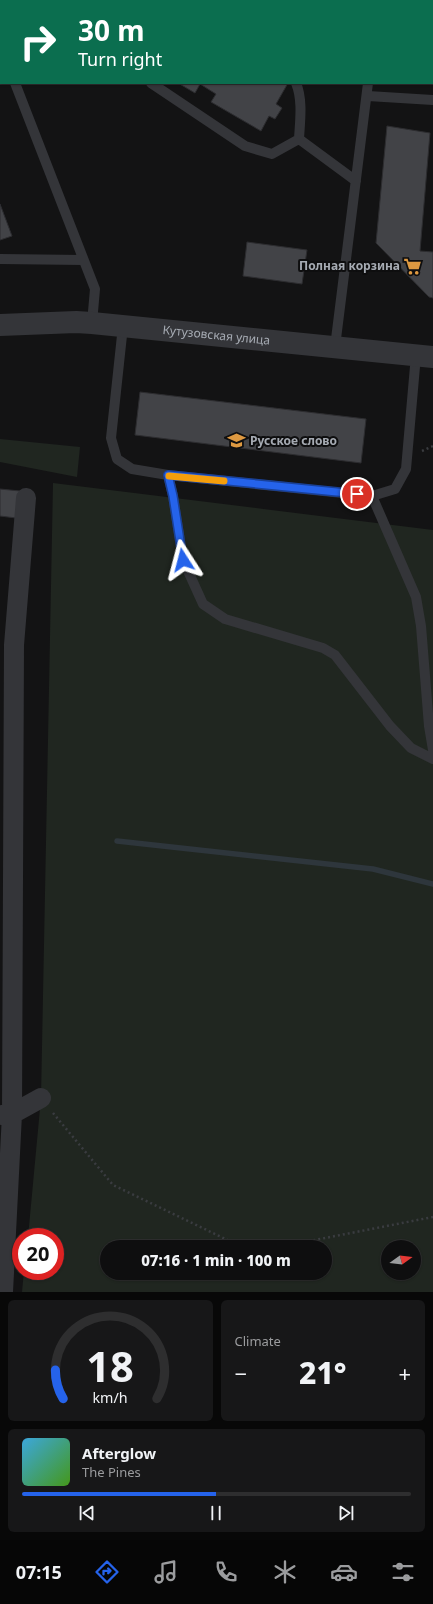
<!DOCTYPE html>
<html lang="en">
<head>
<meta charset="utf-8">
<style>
  :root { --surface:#0e0e0f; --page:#171718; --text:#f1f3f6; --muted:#9b9c9e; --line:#2e2e2f; --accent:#2563eb }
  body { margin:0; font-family:"Noto Sans",sans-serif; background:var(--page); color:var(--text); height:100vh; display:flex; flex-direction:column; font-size:15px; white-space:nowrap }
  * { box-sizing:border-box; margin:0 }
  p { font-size:13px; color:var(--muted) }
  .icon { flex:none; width:22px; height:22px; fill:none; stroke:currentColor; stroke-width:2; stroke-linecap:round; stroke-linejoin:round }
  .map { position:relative; height:1292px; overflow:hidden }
  .side { display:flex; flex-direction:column; gap:8px; padding:8px; background:#080808; flex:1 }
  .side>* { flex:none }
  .guide { position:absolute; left:0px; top:0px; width:433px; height:84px; box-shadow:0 1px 3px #0004,0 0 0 1px var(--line); background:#0b6e4f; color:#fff; overflow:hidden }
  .needle { width:26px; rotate:75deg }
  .fabs { position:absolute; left:381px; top:1240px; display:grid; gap:8px }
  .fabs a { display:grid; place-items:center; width:40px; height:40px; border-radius:50%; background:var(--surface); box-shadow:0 1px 3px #0004,0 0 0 1px var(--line); font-size:20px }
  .speed { position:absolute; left:12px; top:1228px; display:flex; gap:8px; font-size:20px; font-weight:700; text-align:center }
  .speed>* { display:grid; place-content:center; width:52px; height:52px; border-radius:50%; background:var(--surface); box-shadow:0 1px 3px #0004,0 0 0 1px var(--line); line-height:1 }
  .speed .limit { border:6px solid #d22; background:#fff; color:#111 }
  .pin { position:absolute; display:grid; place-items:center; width:34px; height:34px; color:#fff; margin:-17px; border:2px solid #fff; border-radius:50%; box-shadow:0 1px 4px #0007 }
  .me { position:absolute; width:44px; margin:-22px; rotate:351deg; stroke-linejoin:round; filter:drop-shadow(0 0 3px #0008) }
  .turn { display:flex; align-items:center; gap:14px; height:84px; padding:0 12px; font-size:18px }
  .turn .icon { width:52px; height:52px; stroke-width:2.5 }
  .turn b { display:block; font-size:28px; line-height:34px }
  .big { font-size:30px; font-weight:800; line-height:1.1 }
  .side .widget { flex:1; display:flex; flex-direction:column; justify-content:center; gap:6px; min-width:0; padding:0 14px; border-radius:6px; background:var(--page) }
  .side .dial { align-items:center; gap:0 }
  .dial svg { height:104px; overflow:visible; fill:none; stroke:var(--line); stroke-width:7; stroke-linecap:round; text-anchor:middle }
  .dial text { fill:var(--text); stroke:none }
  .song { display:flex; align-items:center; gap:12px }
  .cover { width:48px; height:48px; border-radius:6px; background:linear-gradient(135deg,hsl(200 70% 55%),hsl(100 70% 35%)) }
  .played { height:4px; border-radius:2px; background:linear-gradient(90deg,var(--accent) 50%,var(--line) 50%) }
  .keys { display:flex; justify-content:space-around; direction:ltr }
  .heat { display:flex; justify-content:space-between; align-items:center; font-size:22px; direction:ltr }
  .side .tiles { flex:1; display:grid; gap:8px; grid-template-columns:1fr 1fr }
  .widget:last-child { grid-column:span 2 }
  .trip { position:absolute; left:100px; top:1240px; width:232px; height:40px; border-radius:20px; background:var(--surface); box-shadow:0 1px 3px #0004,0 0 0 1px var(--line); font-weight:800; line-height:40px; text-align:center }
  .menu { display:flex; height:64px; justify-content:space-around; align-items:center; background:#060606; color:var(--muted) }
  .menu .icon { width:28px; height:28px }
  .menu .selected { color:var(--accent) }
  .menu b { font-size:18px; color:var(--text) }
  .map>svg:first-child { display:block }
</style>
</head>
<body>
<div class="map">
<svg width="433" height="1292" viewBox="0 0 433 1292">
  <rect width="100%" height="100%" fill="#131314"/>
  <path fill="#202620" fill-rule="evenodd" d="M0,439l80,8 -3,30 -77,-15z
    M53,483l380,47v762h-411l2,-21h31v-34h-27l13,-139zM107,1247h218v26h-218zM388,1247h26v26h-26z"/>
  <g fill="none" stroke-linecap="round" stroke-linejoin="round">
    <path stroke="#2e363c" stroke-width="5.5" d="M117,841l256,28 60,15"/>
  </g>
  <path fill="#424347" stroke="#2d2d30" d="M178,83h110l-12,21 6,4 -7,11 -6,-3 -8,15 -50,-29 5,-8 -16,-10 -5,9z
    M387,126l43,7 -10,118 13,1v46l-4,-1 -53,-54z
    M0,204l12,32 -12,4z
    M247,242l60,8 -5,34 -59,-8z
    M140,392l226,27 -5,44 -226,-28z
    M0,489l20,2 -4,27 -16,-2z"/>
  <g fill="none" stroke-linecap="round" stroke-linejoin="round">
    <path stroke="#3a3c40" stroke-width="2.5" stroke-dasharray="2 3" stroke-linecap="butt" d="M430,0v1
      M432,6l1,3
      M422,451l11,-5
      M53,1113l60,72 129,62
      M279,1247l154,-30"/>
    <path stroke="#343539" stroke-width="10" d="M342,0l1,1
      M30,1l2,-1
      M0,13l1,-1
      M0,44l1,3
      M15,83l80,206 -3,34
      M151,83l94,63 27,8 27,-15
      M296,83c7,17 4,38 3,56
      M368,96l65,4
      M299,139l57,42
      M0,259l83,1
      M123,326l-12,112 6,21 15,10 36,6 204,21 23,-7 11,-20 10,-114
      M335,347l33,-264
      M168,475l5,21 10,64 20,44 22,15 98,29 12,7 55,71 21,22 22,11
      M372,496l44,101 5,29 8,100 4,24"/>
    <path stroke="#343539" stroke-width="20" d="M2,1115l10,-1 29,-16
      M3,1292l9,-178 2,-469 12,-147"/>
    <path stroke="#343539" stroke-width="22" id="s1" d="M0,325l76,-3 16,1 341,34"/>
  </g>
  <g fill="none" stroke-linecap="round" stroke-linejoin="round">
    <defs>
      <path id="route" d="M183,560l-10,-64 -5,-21 189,19"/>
    </defs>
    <use href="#route" stroke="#184099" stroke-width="10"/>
    <use href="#route" stroke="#2563eb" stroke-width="7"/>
    <path stroke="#f59e0b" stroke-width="7" d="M169,476l55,5"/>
  </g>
  <defs>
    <symbol id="supermarket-bare" viewBox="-9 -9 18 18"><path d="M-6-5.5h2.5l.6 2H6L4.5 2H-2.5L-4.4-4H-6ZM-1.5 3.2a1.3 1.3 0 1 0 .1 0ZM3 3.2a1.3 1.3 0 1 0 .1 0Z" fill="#de9941" stroke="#0e0e0f" stroke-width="2.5" paint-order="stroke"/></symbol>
    <symbol id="school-bare" viewBox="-9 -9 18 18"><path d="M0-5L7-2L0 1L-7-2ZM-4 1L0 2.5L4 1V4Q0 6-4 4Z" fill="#de9941" stroke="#0e0e0f" stroke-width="2.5" paint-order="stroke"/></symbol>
  </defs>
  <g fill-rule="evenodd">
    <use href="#supermarket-bare" x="400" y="254" width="25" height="25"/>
    <use href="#school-bare" x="224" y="428" width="25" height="25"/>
  </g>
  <g text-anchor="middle" stroke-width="4" stroke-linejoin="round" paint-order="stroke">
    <g font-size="12" font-weight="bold" fill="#a6abb3" stroke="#0e0e0f" text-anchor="end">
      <text x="400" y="270">Полная корзина</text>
      <text x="250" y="445" text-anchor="start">Русское слово</text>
    </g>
    <g font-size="12" fill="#a6abb3" stroke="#0e0e0f">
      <text dy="4" stroke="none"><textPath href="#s1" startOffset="217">Кутузовская улица</textPath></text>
    </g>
  </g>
</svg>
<div class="fabs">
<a><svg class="needle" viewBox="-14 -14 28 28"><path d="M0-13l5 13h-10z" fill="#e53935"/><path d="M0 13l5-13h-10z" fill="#9b9c9e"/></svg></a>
</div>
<div class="speed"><div class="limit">20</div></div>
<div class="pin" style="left:357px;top:494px;background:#d93025"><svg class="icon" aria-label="arrive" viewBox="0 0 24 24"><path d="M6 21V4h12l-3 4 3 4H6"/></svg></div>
<svg class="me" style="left:183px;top:560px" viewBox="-20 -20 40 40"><path d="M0-17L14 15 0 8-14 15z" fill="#2563eb" stroke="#fff" stroke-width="4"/></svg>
<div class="trip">07:16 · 1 min · 100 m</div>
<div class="guide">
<div class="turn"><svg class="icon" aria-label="right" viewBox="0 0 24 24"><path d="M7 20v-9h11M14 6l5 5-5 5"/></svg><div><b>30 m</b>Turn right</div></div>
</div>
</div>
<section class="side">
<div class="tiles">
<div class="widget dial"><svg viewBox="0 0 100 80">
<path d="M14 69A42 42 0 1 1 86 69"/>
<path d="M14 69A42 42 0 0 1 8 47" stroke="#2563eb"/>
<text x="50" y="56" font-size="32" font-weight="700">18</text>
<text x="50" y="72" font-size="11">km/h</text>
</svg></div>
<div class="widget"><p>Climate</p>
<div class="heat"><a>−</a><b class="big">21°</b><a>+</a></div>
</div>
<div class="widget">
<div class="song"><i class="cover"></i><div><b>Afterglow</b><p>The Pines</p></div></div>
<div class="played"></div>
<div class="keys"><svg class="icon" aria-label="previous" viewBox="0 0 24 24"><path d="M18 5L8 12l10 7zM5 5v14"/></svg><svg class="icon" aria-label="pause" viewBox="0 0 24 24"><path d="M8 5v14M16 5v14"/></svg><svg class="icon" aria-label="next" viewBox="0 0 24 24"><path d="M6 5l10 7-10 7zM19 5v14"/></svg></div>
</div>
</div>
</section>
<nav class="menu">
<b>07:15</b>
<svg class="icon selected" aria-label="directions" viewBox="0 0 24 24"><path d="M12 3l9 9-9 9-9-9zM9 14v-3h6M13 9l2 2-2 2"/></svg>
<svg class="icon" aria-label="music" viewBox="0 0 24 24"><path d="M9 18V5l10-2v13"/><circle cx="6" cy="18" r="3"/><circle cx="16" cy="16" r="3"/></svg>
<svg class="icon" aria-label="phone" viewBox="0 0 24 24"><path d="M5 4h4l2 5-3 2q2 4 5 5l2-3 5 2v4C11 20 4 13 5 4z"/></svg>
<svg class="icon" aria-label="climate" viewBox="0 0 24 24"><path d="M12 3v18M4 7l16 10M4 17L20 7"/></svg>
<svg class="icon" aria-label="car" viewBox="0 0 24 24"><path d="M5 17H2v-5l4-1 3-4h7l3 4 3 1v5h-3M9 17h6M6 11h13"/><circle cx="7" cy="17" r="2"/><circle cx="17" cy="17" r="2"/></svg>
<svg class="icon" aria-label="filters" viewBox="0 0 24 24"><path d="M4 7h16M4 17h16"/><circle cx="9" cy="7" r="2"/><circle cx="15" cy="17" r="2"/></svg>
</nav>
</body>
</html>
